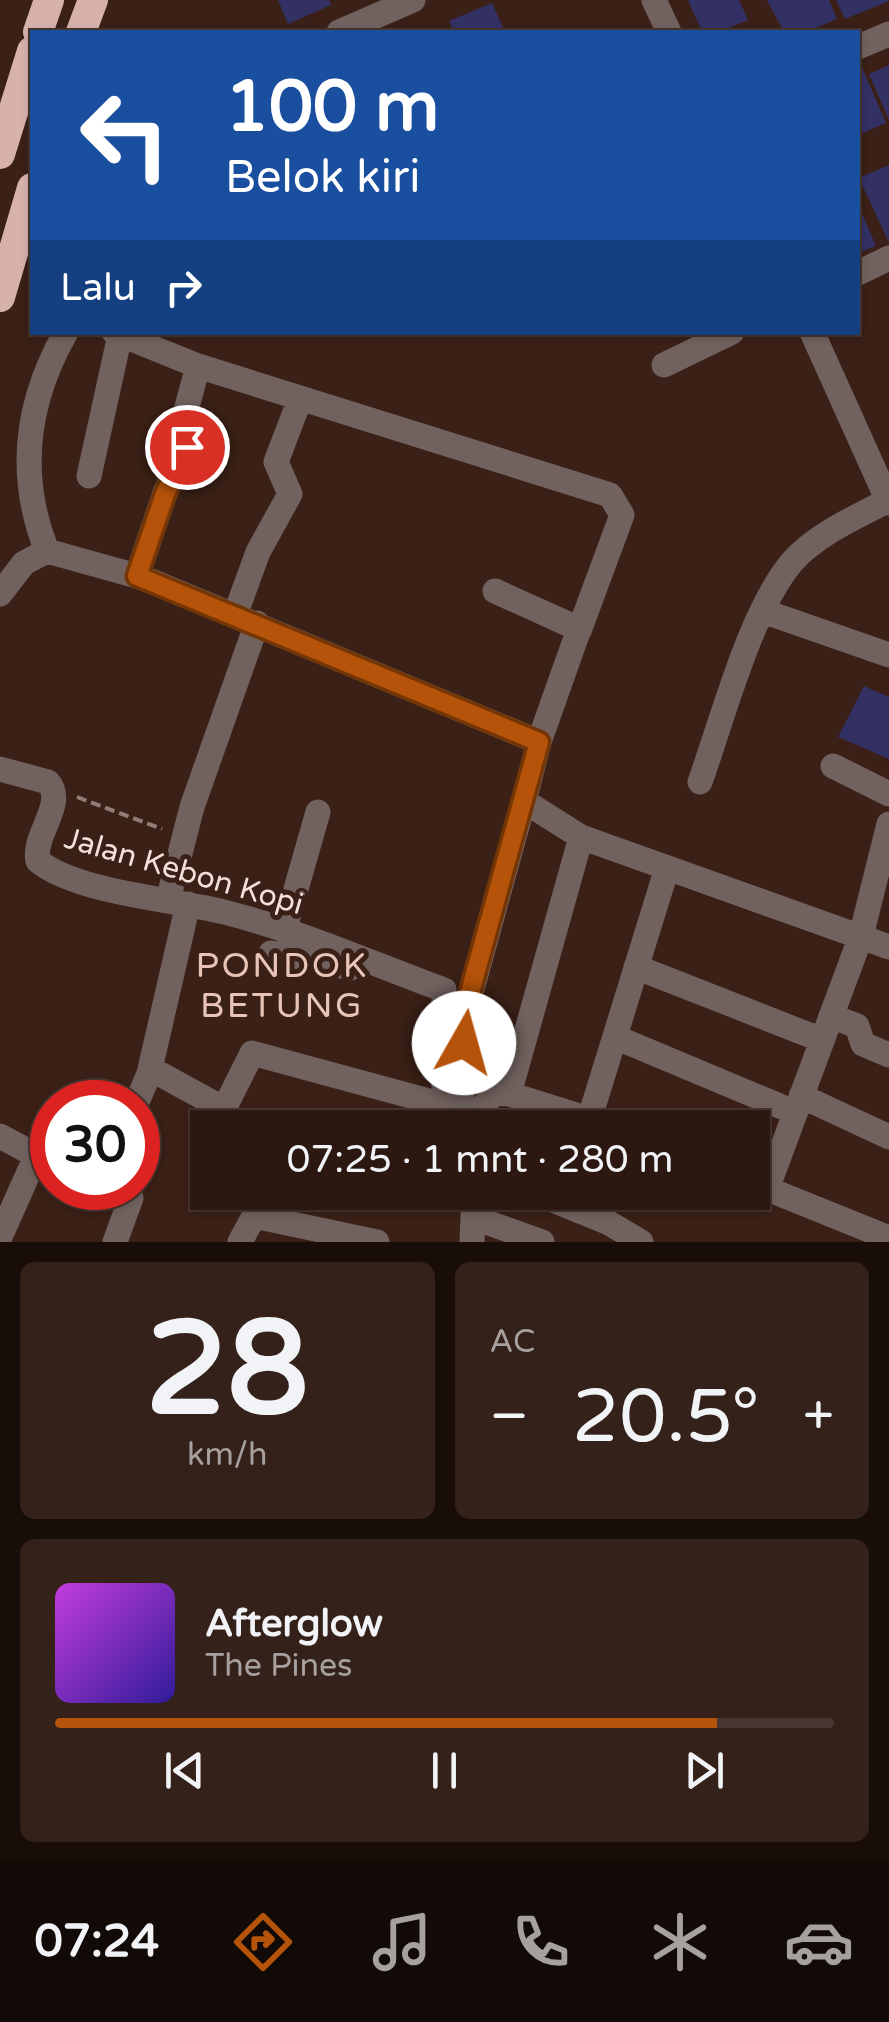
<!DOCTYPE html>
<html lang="id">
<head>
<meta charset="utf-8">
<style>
  :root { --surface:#2c1810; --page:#342119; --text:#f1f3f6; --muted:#a6a09f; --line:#483730; --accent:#b45309 }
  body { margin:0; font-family:"Varela Round",sans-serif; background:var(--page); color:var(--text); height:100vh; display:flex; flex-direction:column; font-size:38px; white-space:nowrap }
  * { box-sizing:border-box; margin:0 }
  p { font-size:32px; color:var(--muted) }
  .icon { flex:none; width:55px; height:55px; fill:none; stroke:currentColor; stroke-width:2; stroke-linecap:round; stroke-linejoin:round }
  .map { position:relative; height:1242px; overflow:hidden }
  .details { display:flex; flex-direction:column; gap:20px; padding:20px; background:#180d09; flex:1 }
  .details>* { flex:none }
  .top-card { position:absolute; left:30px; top:30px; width:830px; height:305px; border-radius:0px; box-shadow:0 2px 8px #0004,0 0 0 2px var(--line); background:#1a4fa0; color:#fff; overflow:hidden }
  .speed { position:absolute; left:30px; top:1080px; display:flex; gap:20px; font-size:50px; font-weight:700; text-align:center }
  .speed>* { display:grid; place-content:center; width:130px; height:130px; border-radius:50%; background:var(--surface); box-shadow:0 2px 8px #0004,0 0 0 2px var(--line); line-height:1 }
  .speed .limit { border:15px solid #d22; background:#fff; color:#111 }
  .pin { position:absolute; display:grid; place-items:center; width:85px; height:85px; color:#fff; margin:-42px; border:5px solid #fff; border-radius:50%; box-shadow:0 2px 10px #0007 }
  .me { position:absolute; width:110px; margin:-55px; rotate:7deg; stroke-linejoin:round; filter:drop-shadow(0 0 8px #0008) }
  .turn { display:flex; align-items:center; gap:35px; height:210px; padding:0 30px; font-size:45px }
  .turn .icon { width:130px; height:130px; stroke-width:2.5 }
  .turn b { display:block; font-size:70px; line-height:85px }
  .then { display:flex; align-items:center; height:95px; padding:0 30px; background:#0003; gap:20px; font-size:38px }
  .big { font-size:75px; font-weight:600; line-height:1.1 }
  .details .card { flex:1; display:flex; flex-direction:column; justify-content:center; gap:15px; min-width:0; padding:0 35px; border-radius:15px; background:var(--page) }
  .details .dial { align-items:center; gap:0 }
  .dial b { font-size:130px; line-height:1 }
  .song { display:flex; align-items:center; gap:30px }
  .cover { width:120px; height:120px; border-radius:15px; background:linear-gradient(135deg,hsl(290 70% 55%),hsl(250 70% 35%)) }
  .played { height:10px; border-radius:5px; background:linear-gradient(90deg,var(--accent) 85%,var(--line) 85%) }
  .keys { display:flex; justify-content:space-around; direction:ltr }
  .heat { display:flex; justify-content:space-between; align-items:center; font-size:55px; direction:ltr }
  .details .tiles { flex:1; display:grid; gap:20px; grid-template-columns:1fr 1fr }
  .card:last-child { grid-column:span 2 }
  .trip { position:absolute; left:190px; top:1110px; width:580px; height:100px; border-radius:0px; background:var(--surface); box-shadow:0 2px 8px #0004,0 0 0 2px var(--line); font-weight:600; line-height:100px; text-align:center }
  .tabs { display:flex; height:160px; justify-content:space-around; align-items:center; background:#120a06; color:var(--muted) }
  .tabs .icon { width:70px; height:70px }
  .tabs .current { color:var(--accent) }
  .tabs b { font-size:45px; color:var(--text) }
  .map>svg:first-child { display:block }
</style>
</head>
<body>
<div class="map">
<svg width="889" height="1242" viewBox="0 0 889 1242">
  <rect width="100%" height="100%" fill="#3a2016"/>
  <path fill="#333063" d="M278,0h51l2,5 -43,19z
    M688,0h51l9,20 -29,12h-17z
    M767,0h62l8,19 -31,13h-22z
    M836,0h53v1l-44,18z
    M492,3l13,29h-51l-5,-11z
    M861,65l25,58 -28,12v-69z
    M889,65v55l-20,-46z
    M889,165v78l-30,-65z
    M858,204l18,42 -18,7z
    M864,686l25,11v62l-51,-22z"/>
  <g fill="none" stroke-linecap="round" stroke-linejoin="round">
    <path stroke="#937d75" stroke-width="4" stroke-dasharray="10 5" stroke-linecap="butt" d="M77,797l85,32"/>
    <path stroke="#71625f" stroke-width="25" d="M654,0l15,32
      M339,32l74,-32
      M858,47l31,-13
      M858,273l31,-15
      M114,332l84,34 412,129 12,20 -43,116
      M812,332l77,171
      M664,365l68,-33
      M89,476l31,-141
      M47,551l97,27 395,164
      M47,551c-30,-75 -21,-149 19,-219
      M137,576l28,-83 22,-46 -3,-29 14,-52
      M495,591l84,38 -40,113 -15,59 57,36 308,110
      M0,594l24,-31 23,-12
      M763,611l126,44
      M235,615l23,-63 32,-58 -14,-32 24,-63
      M833,766l56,28
      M0,769l48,13c19,22 -16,53 -10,79 40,32 135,38 186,51 75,19 147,51 220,78v116
      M700,782c23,-64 50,-170 92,-220 23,-27 66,-46 97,-62
      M168,900l24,-93 65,-184
      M284,931l34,-119
      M271,953l80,15
      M636,967l186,73
      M831,1016l26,10 6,18 26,11
      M615,1037l179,75
      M150,1069l38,-165
      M509,1094l72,-257
      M801,1096l88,41
      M137,1102l14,-33 73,40 28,-56 225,61 -1,14
      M461,1110l6,-103 57,-206
      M477,1114l17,-21 15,1 108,34
      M590,1117l77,-249
      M0,1136l52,28
      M755,1184l134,54
      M107,1188l24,10 -16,44
      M767,1189l94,-253 28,-112
      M533,1192l76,31 32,19
      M475,1218l67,24
      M0,1237l37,-83
      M240,1242l14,-26 123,26
      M472,1242l2,-50"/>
    <path stroke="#d7b2ac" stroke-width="30" d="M38,32l11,-32
      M81,32l12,-32
      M0,154l32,-103
      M0,297l32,-109"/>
  </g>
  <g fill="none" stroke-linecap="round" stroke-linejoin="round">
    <defs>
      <path id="route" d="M187,447l-22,47 -28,82 402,166 -73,265 -2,36"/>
    </defs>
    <use href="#route" stroke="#753606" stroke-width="25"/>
    <use href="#route" stroke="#b45309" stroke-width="18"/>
  </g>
  <g text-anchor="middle" stroke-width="10" stroke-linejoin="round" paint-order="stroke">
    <g font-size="30" fill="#f2e0d9" stroke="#3a2016">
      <text transform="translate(184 871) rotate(16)" y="10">Jalan Kebon Kopi</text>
    </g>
    <g font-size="35" letter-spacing="2.5" fill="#e8c4b7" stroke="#3a2016">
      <text x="282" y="977">PONDOK<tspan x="282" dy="40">BETUNG</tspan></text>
    </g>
  </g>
</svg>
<div class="speed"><div class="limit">30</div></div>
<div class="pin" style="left:187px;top:447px;background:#d93025"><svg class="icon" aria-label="arrive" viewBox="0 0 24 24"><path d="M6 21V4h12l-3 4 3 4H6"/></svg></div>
<svg class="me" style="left:464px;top:1043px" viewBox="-20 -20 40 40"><circle r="19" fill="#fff"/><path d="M0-13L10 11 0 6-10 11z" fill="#b45309"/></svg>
<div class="trip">07:25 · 1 mnt · 280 m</div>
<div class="top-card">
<div class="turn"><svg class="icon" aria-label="left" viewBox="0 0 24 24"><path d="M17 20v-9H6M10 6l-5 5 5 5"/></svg><div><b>100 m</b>Belok kiri</div></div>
<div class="then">Lalu<svg class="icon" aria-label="right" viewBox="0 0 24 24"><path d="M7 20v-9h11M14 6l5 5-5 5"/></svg></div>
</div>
</div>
<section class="details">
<div class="tiles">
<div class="card dial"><b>28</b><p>km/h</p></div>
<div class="card"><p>AC</p>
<div class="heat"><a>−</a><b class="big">20.5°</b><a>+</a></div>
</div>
<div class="card">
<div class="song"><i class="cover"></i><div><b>Afterglow</b><p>The Pines</p></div></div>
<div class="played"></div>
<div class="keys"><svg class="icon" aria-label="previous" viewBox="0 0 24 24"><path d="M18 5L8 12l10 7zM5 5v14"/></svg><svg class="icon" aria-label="pause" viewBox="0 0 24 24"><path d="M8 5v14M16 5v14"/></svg><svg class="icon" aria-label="next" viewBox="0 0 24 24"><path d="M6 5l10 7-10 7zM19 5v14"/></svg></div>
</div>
</div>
</section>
<nav class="tabs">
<b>07:24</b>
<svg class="icon current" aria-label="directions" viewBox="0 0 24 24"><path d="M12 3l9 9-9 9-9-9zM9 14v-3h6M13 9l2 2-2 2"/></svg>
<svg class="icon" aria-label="music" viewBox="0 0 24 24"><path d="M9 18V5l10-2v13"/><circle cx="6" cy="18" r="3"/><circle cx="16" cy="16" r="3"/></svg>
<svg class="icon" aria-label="phone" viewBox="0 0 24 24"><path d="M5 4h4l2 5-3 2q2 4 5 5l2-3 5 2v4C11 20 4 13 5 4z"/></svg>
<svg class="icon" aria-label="climate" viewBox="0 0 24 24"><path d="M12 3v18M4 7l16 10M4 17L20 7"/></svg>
<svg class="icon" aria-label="car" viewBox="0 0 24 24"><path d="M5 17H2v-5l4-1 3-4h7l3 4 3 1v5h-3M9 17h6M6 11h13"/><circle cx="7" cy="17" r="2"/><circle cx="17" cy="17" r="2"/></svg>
</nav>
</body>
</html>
